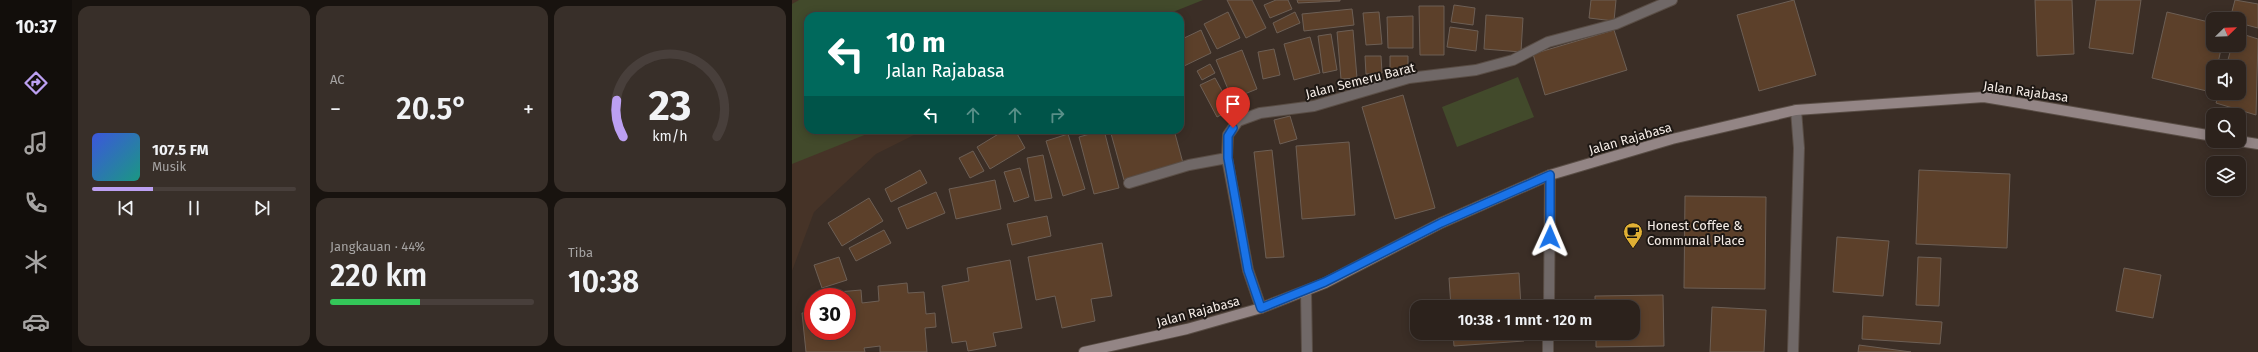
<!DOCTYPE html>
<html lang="id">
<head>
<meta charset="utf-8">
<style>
  :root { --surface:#2c221c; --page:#382f29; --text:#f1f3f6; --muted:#a6a4a3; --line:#483f3b; --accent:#bca0f2 }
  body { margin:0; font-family:"Fira Sans",sans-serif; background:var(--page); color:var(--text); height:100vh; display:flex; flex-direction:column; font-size:15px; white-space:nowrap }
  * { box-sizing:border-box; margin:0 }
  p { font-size:13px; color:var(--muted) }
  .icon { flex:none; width:22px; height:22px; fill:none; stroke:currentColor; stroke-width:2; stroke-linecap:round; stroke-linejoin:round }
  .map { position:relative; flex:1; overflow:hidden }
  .sheet { display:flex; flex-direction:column; gap:6px; padding:6px; background:#18130f; width:720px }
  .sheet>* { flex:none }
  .guide { position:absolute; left:12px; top:12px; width:380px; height:122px; border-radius:12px; box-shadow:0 2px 10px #0003,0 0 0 1px var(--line); background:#00695c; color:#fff; overflow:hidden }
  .needle { width:26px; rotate:67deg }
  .controls { position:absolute; left:1414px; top:12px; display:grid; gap:8px }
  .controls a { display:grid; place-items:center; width:40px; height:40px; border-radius:8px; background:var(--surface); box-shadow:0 2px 10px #0003,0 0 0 1px var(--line); font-size:20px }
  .speed { position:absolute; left:12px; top:288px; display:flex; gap:8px; font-size:20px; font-weight:700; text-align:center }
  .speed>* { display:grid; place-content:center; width:52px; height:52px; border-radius:50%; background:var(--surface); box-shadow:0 2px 10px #0003,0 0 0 1px var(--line); line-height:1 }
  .speed .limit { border:6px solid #d22; background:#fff; color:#111 }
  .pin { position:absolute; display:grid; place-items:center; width:34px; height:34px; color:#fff; margin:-41px -17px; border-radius:50% 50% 50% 0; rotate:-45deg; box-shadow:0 0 4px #0007 }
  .pin .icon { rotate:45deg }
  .me { position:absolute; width:44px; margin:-22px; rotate:1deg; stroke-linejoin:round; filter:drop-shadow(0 0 3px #0008) }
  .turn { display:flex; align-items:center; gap:14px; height:84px; padding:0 16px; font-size:18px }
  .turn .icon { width:52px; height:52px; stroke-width:2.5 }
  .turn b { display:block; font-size:28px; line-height:34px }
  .lanes { display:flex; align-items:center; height:38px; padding:0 16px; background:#0003; justify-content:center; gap:20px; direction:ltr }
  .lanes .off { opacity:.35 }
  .big { font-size:30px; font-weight:600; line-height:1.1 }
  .sheet .tile { flex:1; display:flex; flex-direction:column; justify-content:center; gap:6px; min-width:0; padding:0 14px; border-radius:12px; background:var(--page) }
  .sheet .dial { align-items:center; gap:0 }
  .dial svg { height:104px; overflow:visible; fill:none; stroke:var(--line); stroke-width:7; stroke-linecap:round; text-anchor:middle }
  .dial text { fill:var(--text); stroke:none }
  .song { display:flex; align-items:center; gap:12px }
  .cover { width:48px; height:48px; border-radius:6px; background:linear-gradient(135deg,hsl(230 70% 55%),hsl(170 70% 35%)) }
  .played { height:4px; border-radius:2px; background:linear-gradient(90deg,var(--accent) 30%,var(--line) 30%) }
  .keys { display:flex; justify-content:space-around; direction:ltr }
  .heat { display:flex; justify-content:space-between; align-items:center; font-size:22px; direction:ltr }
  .charge { height:6px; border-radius:3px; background:linear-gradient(90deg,#34c759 44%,var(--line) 0) }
  .sheet .tiles { flex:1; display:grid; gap:6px; grid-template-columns:repeat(3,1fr) }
  .tile:first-child { grid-row:span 2 }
  .trip { position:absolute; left:618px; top:300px; width:230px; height:40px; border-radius:12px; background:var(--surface); box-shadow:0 2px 10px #0003,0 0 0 1px var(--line); font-weight:600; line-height:40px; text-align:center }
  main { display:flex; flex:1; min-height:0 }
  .tabs { display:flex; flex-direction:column; width:72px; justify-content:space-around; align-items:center; background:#120e0b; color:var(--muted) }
  .tabs .icon { width:28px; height:28px }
  .tabs .selected { color:var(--accent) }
  .tabs b { font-size:18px; color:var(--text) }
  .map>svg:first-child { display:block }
</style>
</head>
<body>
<main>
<nav class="tabs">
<b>10:37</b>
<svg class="icon selected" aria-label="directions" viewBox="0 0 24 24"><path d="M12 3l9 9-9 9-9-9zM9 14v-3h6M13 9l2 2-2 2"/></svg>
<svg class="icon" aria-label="music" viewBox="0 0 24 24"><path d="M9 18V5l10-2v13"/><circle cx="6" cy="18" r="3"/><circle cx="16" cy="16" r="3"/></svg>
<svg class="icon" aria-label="phone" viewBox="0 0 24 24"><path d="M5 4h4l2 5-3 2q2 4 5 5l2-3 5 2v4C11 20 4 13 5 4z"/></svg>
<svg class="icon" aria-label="climate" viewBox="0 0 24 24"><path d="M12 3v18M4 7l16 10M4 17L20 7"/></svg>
<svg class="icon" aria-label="car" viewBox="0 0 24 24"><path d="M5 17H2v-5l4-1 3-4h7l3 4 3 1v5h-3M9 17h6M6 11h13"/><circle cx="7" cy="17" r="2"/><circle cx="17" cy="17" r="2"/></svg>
</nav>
<section class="sheet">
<div class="tiles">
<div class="tile">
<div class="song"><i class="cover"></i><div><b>107.5 FM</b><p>Musik</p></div></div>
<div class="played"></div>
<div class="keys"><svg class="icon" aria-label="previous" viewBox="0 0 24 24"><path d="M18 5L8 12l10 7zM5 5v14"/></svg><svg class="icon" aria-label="pause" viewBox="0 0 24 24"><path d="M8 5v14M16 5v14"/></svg><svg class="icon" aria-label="next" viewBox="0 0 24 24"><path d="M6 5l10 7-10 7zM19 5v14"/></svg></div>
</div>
<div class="tile"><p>AC</p>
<div class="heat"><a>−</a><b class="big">20.5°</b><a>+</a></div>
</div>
<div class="tile dial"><svg viewBox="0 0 100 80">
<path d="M14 69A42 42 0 1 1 86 69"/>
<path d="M14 69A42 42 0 0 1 9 41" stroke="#bca0f2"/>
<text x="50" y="56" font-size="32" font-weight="700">23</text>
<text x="50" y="72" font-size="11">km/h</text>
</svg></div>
<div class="tile"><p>Jangkauan · 44%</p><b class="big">220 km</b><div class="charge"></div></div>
<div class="tile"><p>Tiba</p><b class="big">10:38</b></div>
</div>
</section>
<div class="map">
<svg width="1466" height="352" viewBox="0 0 1466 352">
  <rect width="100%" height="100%" fill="#3b2e26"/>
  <path fill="#463327" d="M0,0h390l-32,16h-342v114h116l-48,24 -62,58 -22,59z"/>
  <path fill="#424a2b" d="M7,0h404l-40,16h-355v114h69l-85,34v-160z
    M726,77l16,40 -77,30 -15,-40z"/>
  <path fill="#5c402a" stroke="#6d5f55" d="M435,0h25l14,28 -20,10z
    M484,0h12l4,9 -22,9 -6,-13z
    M505,0h43v1l-42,2z
    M799,0h25l-2,21 -25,-3z
    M1002,0l22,75 -57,16 -22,-76z
    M1243,0h37l2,54 -37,2z
    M1304,0h45l-8,54 -44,-6z
    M1443,0l23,4v24l-19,-5v-4h-9z
    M662,5l21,3 -2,17 -22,-3z
    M627,6h25v49h-24z
    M560,9l2,16 -50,6 -2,-17z
    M436,12l12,26 -23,11 -13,-25z
    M503,12l5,11 -23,10 -4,-10z
    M587,12l3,32 -16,1 -3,-32z
    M1375,12l46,11v22h9l-5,22h-4l-2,25 -59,-14z
    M694,15l37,3 -2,34 -37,-3z
    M621,16v32h-25l-1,-31z
    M658,27l28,4 -2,20 -29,-4z
    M409,30l10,23 -29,14 -2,-5v-22z
    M561,30l4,48 -16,1 -4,-47z
    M822,30l13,40 -82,25 -12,-41z
    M1447,33l19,6 -2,76 -40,-12 3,-10h20v-26h-13l6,-22h7z
    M539,34l6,36 -14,3 -5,-37z
    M518,37l10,36 -26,7 -10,-36z
    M482,49l6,26 -17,4 -5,-27z
    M450,50l15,39 -25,10 -16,-39z
    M573,56h16l1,17 -16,1z
    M598,56h18v21h-18z
    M418,64l5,9 -13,7 -5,-9z
    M423,78l17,31 -15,8 -17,-32z
    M611,95l32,113 -40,11 -33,-112z
    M498,116l7,23 -17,5 -6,-24z
    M213,130h10l10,18 -35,21 -13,-22z
    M312,130l15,58 -25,6 -15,-57z
    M318,130h64l9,33 -59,17z
    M276,134l17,55 -22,7 -17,-55z
    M557,142l6,73 -53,4 -6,-73z
    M480,150l12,107 -18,1 -12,-106z
    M181,151l11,20 -14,7 -11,-20z
    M251,155l9,43 -17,3 -8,-43z
    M228,168l9,29 -15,5 -10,-30z
    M128,170l7,13 -36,19 -6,-13z
    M1127,170l91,4 -3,74 -91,-4z
    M203,180l6,29 -45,10 -7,-30z
    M144,192l9,21 -38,16 -9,-21z
    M893,196l81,1 -1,92 -81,-1z
    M77,198l14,23 -41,25 -14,-23z
    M255,216l4,20 -39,9 -5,-21z
    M92,230l7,13 -35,18 -7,-13z
    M1045,237l52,4 -6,55 -50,-4z
    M310,243l10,53 -21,3 4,22 -33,7 -7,-32 -19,4 -8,-43z
    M47,257l8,23 -25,8 -8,-23z
    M1126,257l23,1 -2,48 -23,-1z
    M218,260l12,68 -29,5 3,13 -28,5 -2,-10 -14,2 -10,-57 27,-5 -2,-13z
    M1332,268l37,7 -8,43 -37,-7z
    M727,273l2,34h-70l-2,-29z
    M115,283l1,10 16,-1 2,22 9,-1 1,14 -11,1 2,24h-47v-6l-16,2 1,4h-59l-4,-39 11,-1v19h34v-34h-32v-3l46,-4 1,13 17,-2 -1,-15z
    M871,295l1,51 -68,1v-14h37v-26h-38v-11z
    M920,307l54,3 -2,42h-54z
    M1071,316l79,6 -2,22 -78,-5z
    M661,333h70l1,8 -70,5z
    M1067,345l52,7h-53z"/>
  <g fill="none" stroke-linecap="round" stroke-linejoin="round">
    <defs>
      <path id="street" d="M337,183l60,-18 38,-7
        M514,291l1,61
        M757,307l1,-132
        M469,308l-13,-38 -21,-112 1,-23 10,-14 22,-8 54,-7 95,-28 67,-8 37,-10 35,-18 68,-18 56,-24
        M756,352v-19
        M1001,352l6,-204 -3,-38"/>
      <path id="secondary" d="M1447,141l19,3
        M292,352l103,-23 74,-21 64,-25 116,-60 109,-48 122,-36 124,-29 188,-13 229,39"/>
    </defs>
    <use href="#street" stroke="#594d45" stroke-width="12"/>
    <use href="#secondary" stroke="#594d45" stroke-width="12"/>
    <use href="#street" stroke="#706867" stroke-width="10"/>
    <use href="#secondary" stroke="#938585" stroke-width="10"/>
  </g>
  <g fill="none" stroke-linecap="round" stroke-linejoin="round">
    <defs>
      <path id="route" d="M441,128l-5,8v22l20,112 13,38 64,-26 116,-59 109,-48v62"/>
    </defs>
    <use href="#route" stroke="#114b97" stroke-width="10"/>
    <use href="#route" stroke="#1a73e8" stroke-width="7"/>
  </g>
  <defs>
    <symbol id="cafe-pin" viewBox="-11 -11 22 30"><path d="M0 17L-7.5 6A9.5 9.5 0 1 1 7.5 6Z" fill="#e0b034" stroke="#1e1814"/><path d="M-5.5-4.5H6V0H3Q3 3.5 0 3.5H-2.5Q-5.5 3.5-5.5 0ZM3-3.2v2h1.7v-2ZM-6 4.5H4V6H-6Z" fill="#111"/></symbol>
  </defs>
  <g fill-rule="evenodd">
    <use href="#cafe-pin" x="830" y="221" width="22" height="30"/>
  </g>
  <g text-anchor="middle" stroke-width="4" stroke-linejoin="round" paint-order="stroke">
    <g font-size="13" fill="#f6ede7" stroke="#1e1814">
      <text transform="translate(568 80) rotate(-14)" y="5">Jalan Semeru Barat</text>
      <text transform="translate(1234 91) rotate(8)" y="5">Jalan Rajabasa</text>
      <text transform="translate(838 138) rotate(-16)" y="5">Jalan Rajabasa</text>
      <text transform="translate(406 311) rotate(-15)" y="5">Jalan Rajabasa</text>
    </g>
    <g font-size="13" fill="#f6ede7" stroke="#1e1814" text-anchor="start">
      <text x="855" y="230">Honest Coffee &amp;<tspan x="855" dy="15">Communal Place</tspan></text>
    </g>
  </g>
</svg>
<div class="controls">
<a><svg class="needle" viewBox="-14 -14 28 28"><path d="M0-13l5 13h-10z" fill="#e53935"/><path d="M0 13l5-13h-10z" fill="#a6a4a3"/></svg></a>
<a><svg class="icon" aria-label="sound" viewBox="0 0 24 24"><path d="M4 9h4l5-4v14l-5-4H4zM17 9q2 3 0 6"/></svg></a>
<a><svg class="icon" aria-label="search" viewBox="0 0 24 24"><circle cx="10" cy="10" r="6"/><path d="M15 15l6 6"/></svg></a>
<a><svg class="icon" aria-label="layers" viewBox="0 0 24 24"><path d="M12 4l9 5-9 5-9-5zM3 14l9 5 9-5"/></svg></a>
</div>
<div class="speed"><div class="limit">30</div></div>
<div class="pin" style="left:441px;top:128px;background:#d93025"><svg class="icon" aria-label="arrive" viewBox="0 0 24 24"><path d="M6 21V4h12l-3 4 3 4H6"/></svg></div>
<svg class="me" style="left:758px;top:237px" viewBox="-20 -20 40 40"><path d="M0-17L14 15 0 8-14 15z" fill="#1a73e8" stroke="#fff" stroke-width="4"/></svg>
<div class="trip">10:38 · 1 mnt · 120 m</div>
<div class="guide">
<div class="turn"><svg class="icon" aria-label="left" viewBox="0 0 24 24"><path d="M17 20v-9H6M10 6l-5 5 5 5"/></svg><div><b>10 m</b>Jalan Rajabasa</div></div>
<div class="lanes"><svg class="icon" aria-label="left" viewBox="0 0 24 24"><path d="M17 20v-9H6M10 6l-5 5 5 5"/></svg><svg class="icon off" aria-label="ahead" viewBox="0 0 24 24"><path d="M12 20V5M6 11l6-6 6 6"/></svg><svg class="icon off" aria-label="ahead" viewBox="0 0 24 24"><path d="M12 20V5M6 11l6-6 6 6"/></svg><svg class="icon off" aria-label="right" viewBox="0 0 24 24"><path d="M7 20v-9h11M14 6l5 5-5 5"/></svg></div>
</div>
</div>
</main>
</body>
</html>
